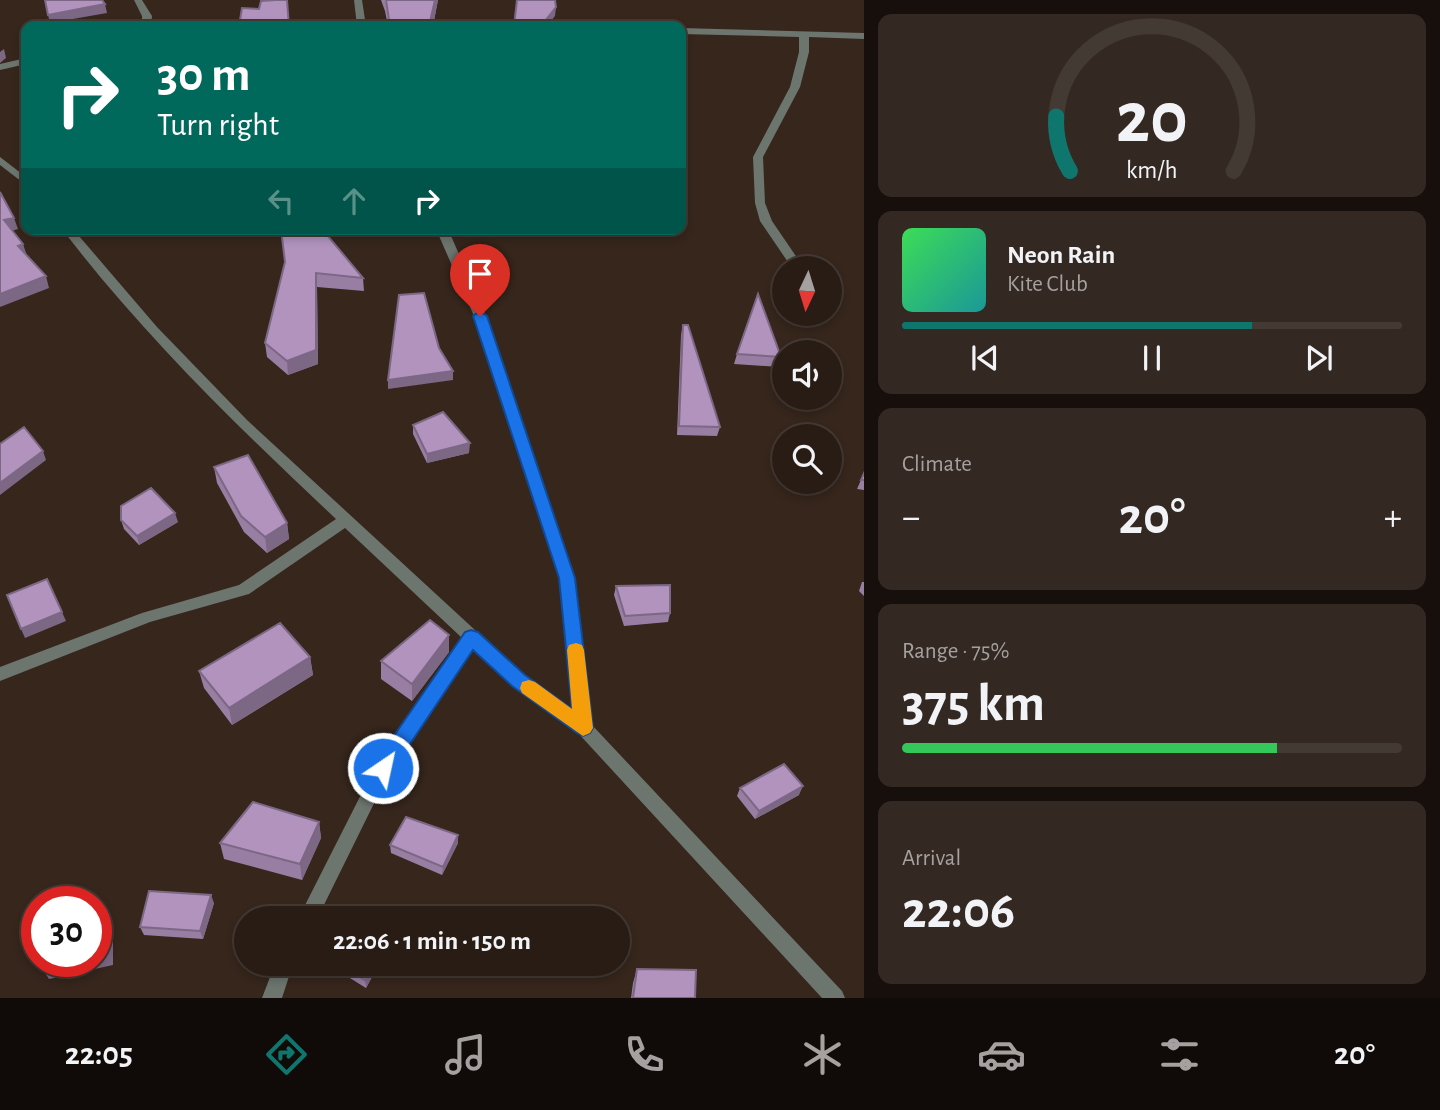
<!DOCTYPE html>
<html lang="en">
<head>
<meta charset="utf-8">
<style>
  :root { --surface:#281c15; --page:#342922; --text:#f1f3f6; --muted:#a5a1a0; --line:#443a34; --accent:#0f766e }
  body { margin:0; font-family:"Alegreya Sans",sans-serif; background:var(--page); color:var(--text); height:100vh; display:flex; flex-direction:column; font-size:26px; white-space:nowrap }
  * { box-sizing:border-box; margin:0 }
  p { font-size:23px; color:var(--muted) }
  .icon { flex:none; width:38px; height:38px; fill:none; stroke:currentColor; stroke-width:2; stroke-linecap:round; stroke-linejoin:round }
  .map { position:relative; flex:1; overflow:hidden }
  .details { display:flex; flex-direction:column; gap:14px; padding:14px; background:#160f0c; width:576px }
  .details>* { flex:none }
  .hud { position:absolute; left:21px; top:21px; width:665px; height:214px; border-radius:14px; box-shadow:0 4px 10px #0003,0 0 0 2px var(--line); background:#00695c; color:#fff; overflow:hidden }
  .needle { width:46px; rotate:184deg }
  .tools { position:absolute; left:772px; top:256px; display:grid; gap:14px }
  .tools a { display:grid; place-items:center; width:70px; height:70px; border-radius:50%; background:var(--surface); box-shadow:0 4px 10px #0003,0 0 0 2px var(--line); font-size:35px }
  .speed { position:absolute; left:21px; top:886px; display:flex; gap:14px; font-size:35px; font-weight:700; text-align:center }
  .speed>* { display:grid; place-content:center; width:91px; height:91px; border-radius:50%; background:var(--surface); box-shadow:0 4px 10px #0003,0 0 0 2px var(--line); line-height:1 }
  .speed .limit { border:10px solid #d22; background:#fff; color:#111 }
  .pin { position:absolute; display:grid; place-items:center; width:60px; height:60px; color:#fff; margin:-72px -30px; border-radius:50% 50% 50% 0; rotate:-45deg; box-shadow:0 0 7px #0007 }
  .pin .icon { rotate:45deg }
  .me { position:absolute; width:77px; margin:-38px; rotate:34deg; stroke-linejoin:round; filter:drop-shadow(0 0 5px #0008) }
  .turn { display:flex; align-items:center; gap:24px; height:147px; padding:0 21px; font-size:32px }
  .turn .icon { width:91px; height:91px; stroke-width:2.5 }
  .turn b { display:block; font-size:49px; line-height:60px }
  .lanes { display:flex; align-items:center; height:66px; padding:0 21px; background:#0003; justify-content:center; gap:35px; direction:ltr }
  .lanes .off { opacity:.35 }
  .big { font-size:52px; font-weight:700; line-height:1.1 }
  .details .tile { flex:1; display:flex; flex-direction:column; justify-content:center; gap:10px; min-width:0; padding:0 24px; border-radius:14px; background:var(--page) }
  .details .dial { align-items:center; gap:0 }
  .dial svg { height:182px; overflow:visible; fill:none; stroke:var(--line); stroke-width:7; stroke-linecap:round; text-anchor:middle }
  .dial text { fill:var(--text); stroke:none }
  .song { display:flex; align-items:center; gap:21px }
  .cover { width:84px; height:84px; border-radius:10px; background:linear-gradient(135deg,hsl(130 70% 55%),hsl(180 70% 35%)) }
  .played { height:7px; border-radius:4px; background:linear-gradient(90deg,var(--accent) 70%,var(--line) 70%) }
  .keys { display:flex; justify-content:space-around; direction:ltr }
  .heat { display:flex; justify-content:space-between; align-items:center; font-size:38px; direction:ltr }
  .charge { height:10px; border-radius:5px; background:linear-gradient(90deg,#34c759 75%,var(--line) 0) }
  .trip { position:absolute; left:234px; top:906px; width:396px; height:70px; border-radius:35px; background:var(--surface); box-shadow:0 4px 10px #0003,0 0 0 2px var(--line); font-weight:700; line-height:70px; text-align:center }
  .tabs { display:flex; height:112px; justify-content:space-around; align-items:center; background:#100b08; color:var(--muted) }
  .tabs .icon { width:49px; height:49px }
  .tabs .active { color:var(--accent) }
  .tabs b { font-size:32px; color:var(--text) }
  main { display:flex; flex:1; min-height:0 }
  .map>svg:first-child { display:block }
</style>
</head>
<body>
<main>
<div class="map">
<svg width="865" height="998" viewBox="0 0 865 998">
  <rect width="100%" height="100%" fill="#36261c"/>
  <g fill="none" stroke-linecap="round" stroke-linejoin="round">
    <path fill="#6d756f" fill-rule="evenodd" d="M134,0h8l10,16 -1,10h-9v-10z
      M354,0h8l4,26h-9z
      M681,28l184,5v6l-56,-2v15l-9,35 -37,70 2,46 7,18 32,47h-12l-32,-47 -5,-18 -2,-46 37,-70 9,-35v-15l-118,-3z
      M26,58v6l-26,6v-6z
      M0,157l26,20v8l-26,-20z
      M62,229h11l84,98 90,93 278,256 49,36 -14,-134 -86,-262 -38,-87h12l38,87 88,262 18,147 250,266 3,7h-23l-244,-265 -65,-47 -40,-39 -84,126 -72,146h-19l79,-156 85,-125 -117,-110 -96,66 -99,28 -150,59v-14l142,-54 97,-28 97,-66c-97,-91 -193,-184 -274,-290z
      M275,964h18l-11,34h-20z"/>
  </g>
  <path fill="#987ea3" d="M381,0h57l-5,26h-45l-3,-15z
    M285,262l78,16 1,13 -47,-4 1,77 -30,11 -21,-18 -2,-14z
    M683,325l37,102 -3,9 -40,-1 4,-100z
    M737,354l44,3 -2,10 -45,-3z
    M413,425l56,28 -42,10 -14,-29z
    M214,467l73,56 2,16 -22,14 -23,-21 -27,-49z
    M865,471v19l-8,-1z
    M121,520l57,2 -39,23 -15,-16z
    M862,582h3v15l-6,-6z
    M616,586l54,27 -2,9 -44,4 -10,-31z
    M449,652l-37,49 -31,-22v-18z
    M310,657l3,18 -81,50 -28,-37 -5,-17z
    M740,788l59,7 -44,24 -18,-23z
    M319,822l2,16 -19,42 -78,-21 -4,-16z
    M458,835v8l-16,32 -51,-22 -1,-8z
    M214,903l-11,36 -59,-4 -4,-8z
    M332,964h47l-13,24 -34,-21z
    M637,969l58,29h-64l2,-15z"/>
  <path fill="#7c6785" d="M435,0h3l-5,26h-4z
    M105,4l2,9 -57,10 -2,-8z
    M556,7l-1,9 -8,10h-6z
    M4,49l2,9 -6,5v-11z
    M14,218l4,11 -10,3 -4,-12z
    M23,244l4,12 -9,-10z
    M316,273l1,14 1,77 -30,11 -1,-14z
    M46,276l3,12 -49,19v-13z
    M453,371v9l-65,9v-9z
    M470,443l-1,10 -42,10v-9z
    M43,451l3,9 -46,35v-12z
    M175,513l3,9 -39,23 -2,-9z
    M287,523l2,16 -22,14 -2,-16z
    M62,612l4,9 -41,17 -4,-9z
    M449,635v17l-37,49v-17z
    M310,657l3,18 -81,50 -3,-17z
    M803,786l-4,9 -44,24 4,-8z
    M319,822l2,16 -19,42 -2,-16z
    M458,835v8l-16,32 1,-8z
    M211,895l3,8 -11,36 -3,-8z
    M106,912l7,15v38l-64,14 -9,-14 19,-4h37v-8z
    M374,964h5l-13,24 -1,-8z"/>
  <path fill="#b193be" stroke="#7c6785" stroke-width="2" d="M45,0h57l3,4 -57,11z
    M276,0h11l2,26h-50l3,-18 17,1 2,-8z
    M386,0h49l-6,26h-39z
    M517,0h38l1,7 -15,19h-27z
    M0,192l14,26 -10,2 19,24 -5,2 28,30 -46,18z
    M281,229h41l41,49 -47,-5v77l-29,11 -22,-18 20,-81z
    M424,293l15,55 14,23 -65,9 11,-85z
    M758,294l23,63 -44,-3z
    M683,325h5l32,102 -41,-1z
    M443,412l27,31 -43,11 -14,-29z
    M24,427l19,24 -43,32v-39z
    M248,455l39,68 -22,14 -24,-21 -27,-49z
    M865,471v9h-4z
    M151,488l24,25 -38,23 -16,-16v-14z
    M47,579l15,33 -41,17 -14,-34z
    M670,585v28l-45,3 -9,-30z
    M430,620l19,15 -37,49 -31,-23z
    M280,623l30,34 -81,51 -30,-37z
    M784,764l19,22 -44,25 -19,-23z
    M253,802l66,20 -19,42 -80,-21z
    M406,817l52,18 -15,32 -53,-22z
    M149,891l62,4 -11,36 -60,-4z
    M106,912v39l-10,2v-40z
    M37,918v22l-3,-21z
    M40,961h19l-19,4z
    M338,964h36l-9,16z
    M637,969l59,1 -1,28h-62z"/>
  <path fill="#1a73e8" stroke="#114b97" stroke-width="2" d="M480,311l7,5 88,262 18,150 -3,5 -7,3 -6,-3 -65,-47 -39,-36 -83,124 -7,3 -7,-3 -3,-6 3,-6 89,-130 6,-2 7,2 47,43 47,34 -13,-131 -86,-262z"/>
  <path fill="#f59e0b" d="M576,643l6,2 2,5 9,78 -3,5 -7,3 -61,-43 -2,-5 2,-6 7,-2 6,2 37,27 -5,-59 2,-5z"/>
</svg>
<div class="tools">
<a><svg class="needle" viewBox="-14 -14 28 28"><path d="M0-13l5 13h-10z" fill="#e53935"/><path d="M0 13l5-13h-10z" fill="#a5a1a0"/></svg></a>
<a><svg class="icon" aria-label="sound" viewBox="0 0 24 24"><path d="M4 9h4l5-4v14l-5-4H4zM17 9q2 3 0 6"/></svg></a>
<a><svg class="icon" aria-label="search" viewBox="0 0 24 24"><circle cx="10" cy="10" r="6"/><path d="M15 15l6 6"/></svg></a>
</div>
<div class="speed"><div class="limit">30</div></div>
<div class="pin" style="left:480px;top:316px;background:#d93025"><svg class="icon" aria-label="arrive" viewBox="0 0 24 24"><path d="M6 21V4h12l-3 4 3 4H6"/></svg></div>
<svg class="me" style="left:383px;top:768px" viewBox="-20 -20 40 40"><circle r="17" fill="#1a73e8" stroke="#fff" stroke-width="3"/><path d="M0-11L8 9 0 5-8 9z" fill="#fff"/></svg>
<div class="trip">22:06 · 1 min · 150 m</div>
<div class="hud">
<div class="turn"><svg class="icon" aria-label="right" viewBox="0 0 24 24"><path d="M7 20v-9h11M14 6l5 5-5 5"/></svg><div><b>30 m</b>Turn right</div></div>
<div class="lanes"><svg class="icon off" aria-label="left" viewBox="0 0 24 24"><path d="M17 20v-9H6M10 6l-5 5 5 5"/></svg><svg class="icon off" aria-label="ahead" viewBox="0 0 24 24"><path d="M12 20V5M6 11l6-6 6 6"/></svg><svg class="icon" aria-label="right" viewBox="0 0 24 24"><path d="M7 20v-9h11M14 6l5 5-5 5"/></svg></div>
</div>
</div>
<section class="details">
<div class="tile dial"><svg viewBox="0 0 100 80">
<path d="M14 69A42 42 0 1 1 86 69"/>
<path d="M14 69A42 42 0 0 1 8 45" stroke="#0f766e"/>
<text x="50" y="56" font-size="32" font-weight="700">20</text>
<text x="50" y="72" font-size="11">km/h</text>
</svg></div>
<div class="tile">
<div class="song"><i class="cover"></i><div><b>Neon Rain</b><p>Kite Club</p></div></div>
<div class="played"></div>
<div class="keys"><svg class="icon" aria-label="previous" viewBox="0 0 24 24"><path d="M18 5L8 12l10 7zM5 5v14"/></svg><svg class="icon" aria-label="pause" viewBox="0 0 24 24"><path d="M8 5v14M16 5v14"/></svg><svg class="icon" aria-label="next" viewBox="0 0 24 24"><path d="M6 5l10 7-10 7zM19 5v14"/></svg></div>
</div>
<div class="tile"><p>Climate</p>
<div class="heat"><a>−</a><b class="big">20°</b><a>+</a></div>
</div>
<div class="tile"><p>Range · 75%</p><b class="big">375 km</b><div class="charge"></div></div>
<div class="tile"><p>Arrival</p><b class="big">22:06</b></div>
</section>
</main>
<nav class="tabs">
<b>22:05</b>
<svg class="icon active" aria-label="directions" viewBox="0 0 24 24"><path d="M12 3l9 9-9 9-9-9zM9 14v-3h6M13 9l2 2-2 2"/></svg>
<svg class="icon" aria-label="music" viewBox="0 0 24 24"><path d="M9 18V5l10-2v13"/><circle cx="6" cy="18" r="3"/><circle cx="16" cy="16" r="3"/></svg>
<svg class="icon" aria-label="phone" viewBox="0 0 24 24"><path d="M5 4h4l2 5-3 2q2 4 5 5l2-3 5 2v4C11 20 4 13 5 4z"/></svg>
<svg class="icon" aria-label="climate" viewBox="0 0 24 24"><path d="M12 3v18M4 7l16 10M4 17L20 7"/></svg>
<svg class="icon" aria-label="car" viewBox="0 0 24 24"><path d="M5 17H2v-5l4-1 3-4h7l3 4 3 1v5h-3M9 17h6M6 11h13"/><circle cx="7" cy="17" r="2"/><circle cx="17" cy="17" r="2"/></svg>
<svg class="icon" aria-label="filters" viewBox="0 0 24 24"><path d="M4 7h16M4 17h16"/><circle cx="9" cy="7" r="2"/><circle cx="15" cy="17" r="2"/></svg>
<b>20°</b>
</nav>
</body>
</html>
